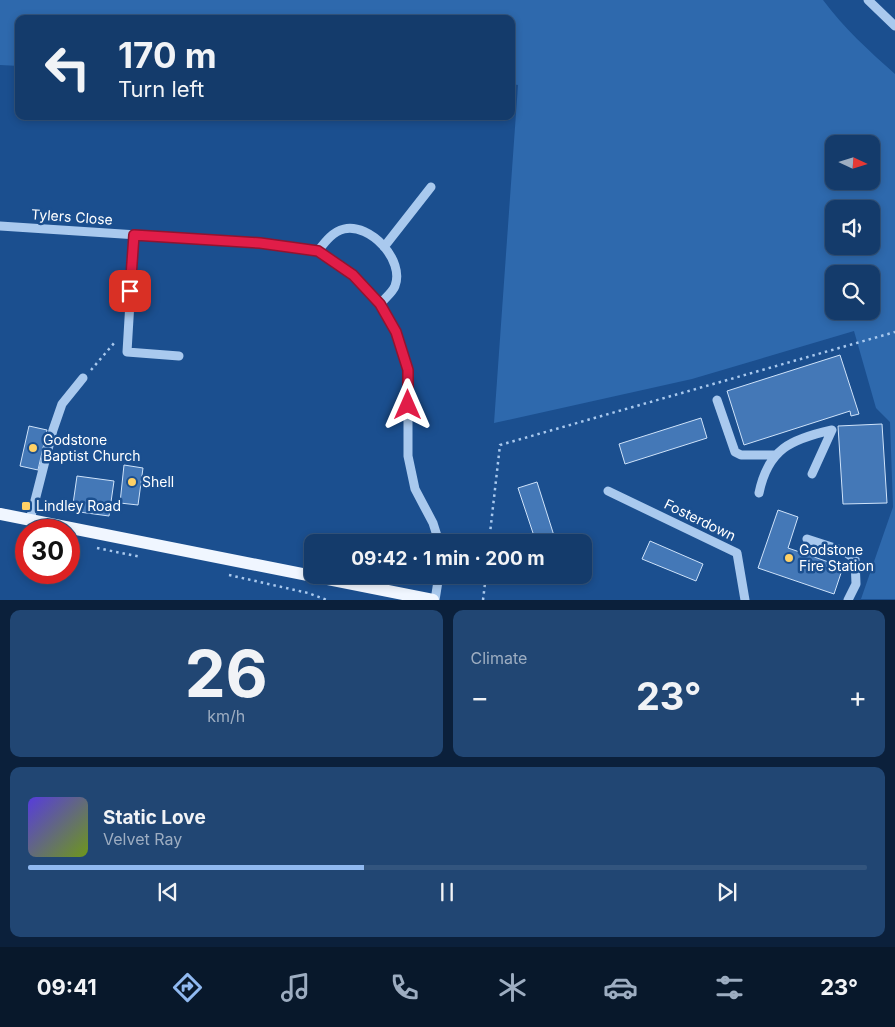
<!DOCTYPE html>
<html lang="en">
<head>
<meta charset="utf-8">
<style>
  :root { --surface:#143b6b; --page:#214673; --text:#f1f3f6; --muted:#9dadc1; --line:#33557e; --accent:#90b9f0 }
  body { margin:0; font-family:Inter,sans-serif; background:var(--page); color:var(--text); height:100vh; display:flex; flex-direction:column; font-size:19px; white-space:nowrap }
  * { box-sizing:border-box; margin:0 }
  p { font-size:16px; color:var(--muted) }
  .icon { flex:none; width:28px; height:28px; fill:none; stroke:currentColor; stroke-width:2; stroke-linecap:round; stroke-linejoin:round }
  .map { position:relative; height:600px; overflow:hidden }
  .details { display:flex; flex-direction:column; gap:10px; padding:10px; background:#0b203b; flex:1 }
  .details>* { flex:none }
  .hud { position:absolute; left:15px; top:15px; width:500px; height:105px; border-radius:10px; box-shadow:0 2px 8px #0003,0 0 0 1px var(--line); background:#143b6b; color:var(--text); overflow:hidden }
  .needle { width:32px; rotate:94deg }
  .tools { position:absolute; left:825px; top:135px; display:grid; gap:10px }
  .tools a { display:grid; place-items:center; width:55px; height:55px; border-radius:10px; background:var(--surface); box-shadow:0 2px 8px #0003,0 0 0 1px var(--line); font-size:25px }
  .speed { position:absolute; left:15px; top:519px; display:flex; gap:10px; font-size:25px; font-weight:700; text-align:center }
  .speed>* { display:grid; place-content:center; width:65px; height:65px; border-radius:50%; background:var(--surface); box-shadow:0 2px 8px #0003,0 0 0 1px var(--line); line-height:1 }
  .speed .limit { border:8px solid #d22; background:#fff; color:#111 }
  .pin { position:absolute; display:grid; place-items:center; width:42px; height:42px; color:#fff; margin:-21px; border-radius:10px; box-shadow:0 2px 8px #0006 }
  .me { position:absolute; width:55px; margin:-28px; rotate:0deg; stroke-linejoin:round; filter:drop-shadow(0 0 4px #0008) }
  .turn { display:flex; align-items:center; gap:18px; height:105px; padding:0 20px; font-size:22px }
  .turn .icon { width:65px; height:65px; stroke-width:2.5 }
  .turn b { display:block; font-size:35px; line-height:42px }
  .big { font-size:38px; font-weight:700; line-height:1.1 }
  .details .card { flex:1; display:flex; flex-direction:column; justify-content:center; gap:8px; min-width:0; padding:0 18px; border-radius:10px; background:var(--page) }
  .details .dial { align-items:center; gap:0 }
  .dial b { font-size:65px; line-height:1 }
  .song { display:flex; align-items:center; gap:15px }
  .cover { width:60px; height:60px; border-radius:8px; background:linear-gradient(135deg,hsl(250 70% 55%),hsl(80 70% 35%)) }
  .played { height:5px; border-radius:2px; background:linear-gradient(90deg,var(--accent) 40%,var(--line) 40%) }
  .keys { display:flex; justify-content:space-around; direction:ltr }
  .heat { display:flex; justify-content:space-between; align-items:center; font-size:28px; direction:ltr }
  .details .tiles { flex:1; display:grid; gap:10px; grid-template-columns:1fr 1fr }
  .card:last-child { grid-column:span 2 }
  .trip { position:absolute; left:304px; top:534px; width:288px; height:50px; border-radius:10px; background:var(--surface); box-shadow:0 2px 8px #0003,0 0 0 1px var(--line); font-weight:700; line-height:50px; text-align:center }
  .tabs { display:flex; height:80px; justify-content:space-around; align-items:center; background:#08182b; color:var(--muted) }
  .tabs .icon { width:35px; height:35px }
  .tabs .selected { color:var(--accent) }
  .tabs b { font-size:22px; color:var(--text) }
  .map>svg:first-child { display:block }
</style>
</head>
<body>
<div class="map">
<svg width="895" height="600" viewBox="0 0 895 600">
  <rect width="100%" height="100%" fill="#1b4f8f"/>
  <path fill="#2e69ad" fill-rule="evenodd" d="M0,0h823c21,28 46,51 72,74v525h-34l32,-92 -3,-85 -14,-14 -22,-77 -162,48 -198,44 24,-338 -7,-1v-65h-492v47l-19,-1zM834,144h37v37h-37zM834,209h37v37h-37zM834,274h37v37h-37z"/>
  <path fill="#4478b7" stroke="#cfe3fa" d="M840,355l19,59 -8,2 -1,-5 -106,34 -17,-54z
    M701,418l6,20 -82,26 -6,-20z
    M882,424l5,79 -44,1 -5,-78z
    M29,426l18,4 -9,40 -18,-4z
    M124,465l19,3 -5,37 -18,-2z
    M77,476l37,5 -5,35 -37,-5z
    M537,482l19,60h-20l-18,-54z
    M778,510l20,7 -10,31 55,19 -9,27 -76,-26z
    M650,541l53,23 -7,17 -54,-22z"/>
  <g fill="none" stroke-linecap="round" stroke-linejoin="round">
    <path stroke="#a9c9ee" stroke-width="2.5" stroke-dasharray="2.5 4" stroke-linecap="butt" d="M91,370l24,-28
      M489,542l11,-97 395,-113
      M97,548l44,9
      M229,575l79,18 19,7
      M483,600l3,-25"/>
    <path stroke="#a9c9ee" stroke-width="9" d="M868,0l27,26
      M0,226l260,17 58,8 35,24 27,29 16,28 12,38v86l7,33 18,34 6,19
      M134,235l-7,117 52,4
      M384,247l47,-60
      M318,251c7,-9 14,-19 26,-22 26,-6 61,31 51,57 -2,6 -11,13 -15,18
      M717,400l18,52 6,3h35
      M608,491l129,62 8,47
      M759,493c9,-44 32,-54 73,-63l-20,44
      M30,520l23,-90 9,-26 21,-26
      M807,539l37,12 11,8 1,25 -8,16
      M435,600l4,-25"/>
    <path stroke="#f0f6ff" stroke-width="12" d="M0,514l433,86"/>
  </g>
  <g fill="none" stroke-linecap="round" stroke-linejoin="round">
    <defs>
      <path id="route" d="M130,291l4,-56 126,8 58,8 35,24 27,29 16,28 12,38v35"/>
    </defs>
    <use href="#route" stroke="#92132f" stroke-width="12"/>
    <use href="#route" stroke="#e11d48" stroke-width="9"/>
  </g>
  <g fill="#ffd166" stroke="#1b4f8f" stroke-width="2">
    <circle cx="33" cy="448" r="5"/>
    <circle cx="132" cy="482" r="5"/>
    <rect x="21" y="501" width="10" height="10" rx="2.5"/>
    <circle cx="789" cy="558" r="5"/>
  </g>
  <g text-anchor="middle" stroke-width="5" stroke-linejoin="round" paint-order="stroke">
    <g font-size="14" fill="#fff" stroke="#1b4f8f">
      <text transform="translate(72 217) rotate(4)" y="5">Tylers Close</text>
      <text transform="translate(700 520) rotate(26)" y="5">Fosterdown</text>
    </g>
    <g font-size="14" fill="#fff" stroke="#1b4f8f" text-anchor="start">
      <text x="43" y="445">Godstone<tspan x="43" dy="16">Baptist Church</tspan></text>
      <text x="142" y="487">Shell</text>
      <text x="36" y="511">Lindley Road</text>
      <text x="799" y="555">Godstone<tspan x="799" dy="16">Fire Station</tspan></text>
    </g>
  </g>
</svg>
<div class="tools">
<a><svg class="needle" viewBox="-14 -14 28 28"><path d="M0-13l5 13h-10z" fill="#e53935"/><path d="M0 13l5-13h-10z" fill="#9dadc1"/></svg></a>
<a><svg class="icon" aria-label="sound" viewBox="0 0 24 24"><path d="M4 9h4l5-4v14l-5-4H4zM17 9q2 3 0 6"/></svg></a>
<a><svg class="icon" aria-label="search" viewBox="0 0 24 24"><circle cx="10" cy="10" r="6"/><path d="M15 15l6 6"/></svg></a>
</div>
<div class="speed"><div class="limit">30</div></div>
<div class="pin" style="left:130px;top:291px;background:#d93025"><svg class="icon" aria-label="arrive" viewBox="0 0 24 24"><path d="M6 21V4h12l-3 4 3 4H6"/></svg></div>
<svg class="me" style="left:408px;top:405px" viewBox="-20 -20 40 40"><path d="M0-17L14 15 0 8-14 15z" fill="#e11d48" stroke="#fff" stroke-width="4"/></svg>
<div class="trip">09:42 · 1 min · 200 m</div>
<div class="hud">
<div class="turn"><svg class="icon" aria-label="left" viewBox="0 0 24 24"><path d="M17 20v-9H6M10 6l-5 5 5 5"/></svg><div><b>170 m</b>Turn left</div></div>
</div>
</div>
<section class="details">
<div class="tiles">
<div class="card dial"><b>26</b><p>km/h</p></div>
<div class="card"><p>Climate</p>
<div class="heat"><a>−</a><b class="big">23°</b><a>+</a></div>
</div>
<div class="card">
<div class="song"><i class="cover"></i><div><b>Static Love</b><p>Velvet Ray</p></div></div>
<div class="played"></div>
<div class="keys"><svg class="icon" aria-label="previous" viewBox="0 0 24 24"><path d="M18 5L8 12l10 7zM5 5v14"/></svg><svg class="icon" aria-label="pause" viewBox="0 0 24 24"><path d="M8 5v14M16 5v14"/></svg><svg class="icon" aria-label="next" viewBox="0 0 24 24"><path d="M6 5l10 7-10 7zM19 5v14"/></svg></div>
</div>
</div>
</section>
<nav class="tabs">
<b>09:41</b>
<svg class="icon selected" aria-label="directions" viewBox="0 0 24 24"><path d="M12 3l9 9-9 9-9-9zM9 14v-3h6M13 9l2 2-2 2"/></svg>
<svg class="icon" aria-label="music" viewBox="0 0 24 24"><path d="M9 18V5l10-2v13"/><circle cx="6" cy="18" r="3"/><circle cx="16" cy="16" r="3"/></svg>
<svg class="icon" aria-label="phone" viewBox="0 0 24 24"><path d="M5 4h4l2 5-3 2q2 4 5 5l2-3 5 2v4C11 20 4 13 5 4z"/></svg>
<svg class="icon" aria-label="climate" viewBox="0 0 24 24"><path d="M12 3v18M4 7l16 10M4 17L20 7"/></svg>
<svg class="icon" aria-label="car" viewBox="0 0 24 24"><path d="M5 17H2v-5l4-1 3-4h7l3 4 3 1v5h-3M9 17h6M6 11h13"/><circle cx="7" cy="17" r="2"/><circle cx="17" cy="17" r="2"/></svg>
<svg class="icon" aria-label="filters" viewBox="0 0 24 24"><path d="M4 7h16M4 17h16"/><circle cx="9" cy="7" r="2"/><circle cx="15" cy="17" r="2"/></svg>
<b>23°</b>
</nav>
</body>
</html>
